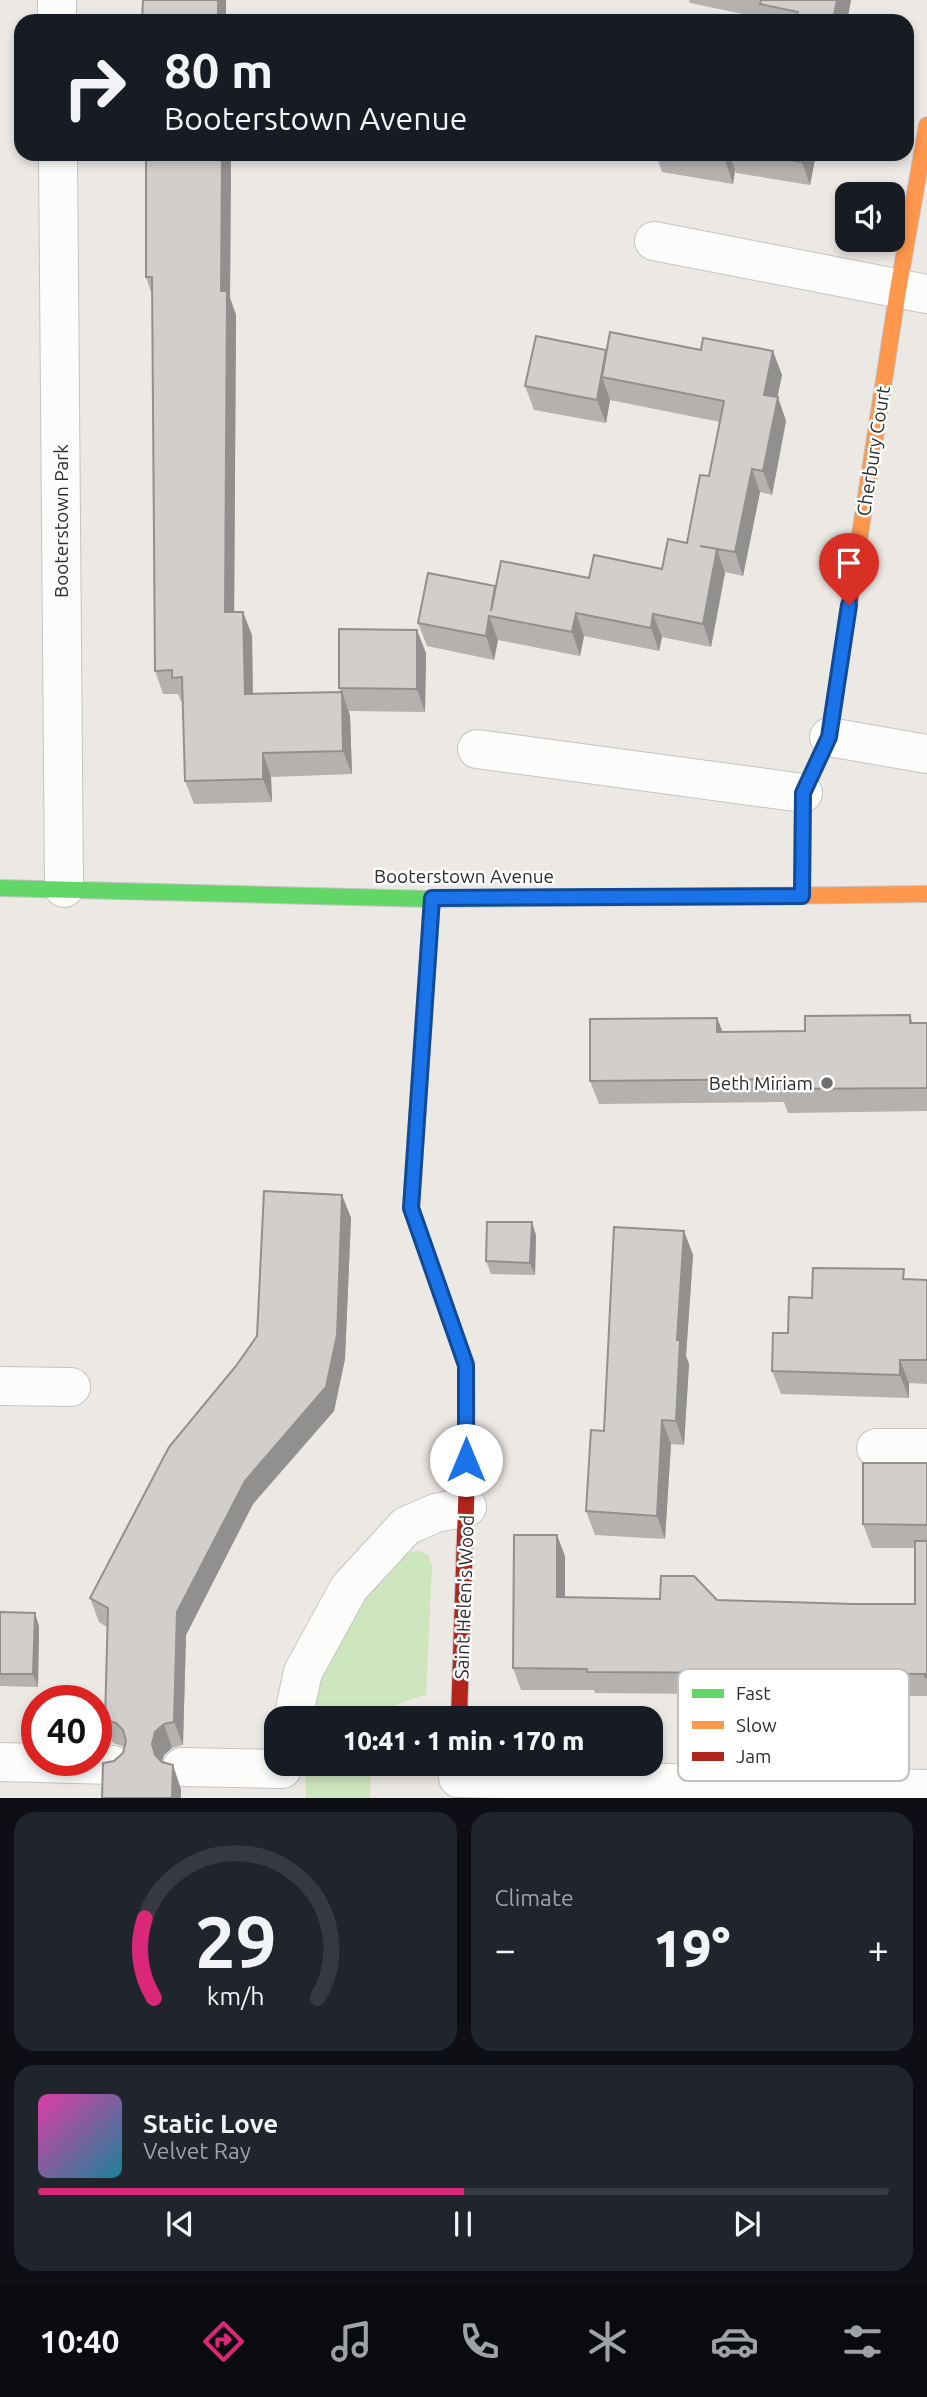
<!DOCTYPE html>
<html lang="en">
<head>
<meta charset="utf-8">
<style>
  :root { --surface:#171b24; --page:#20242c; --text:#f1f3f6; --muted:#9ea1a6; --line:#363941; --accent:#db2777 }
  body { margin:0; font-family:Ubuntu,sans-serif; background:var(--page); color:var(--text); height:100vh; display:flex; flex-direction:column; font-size:26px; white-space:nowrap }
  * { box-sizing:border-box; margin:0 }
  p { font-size:23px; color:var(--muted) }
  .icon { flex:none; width:38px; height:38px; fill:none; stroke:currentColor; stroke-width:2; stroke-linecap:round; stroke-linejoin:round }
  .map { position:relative; height:1798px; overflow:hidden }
  .drawer { display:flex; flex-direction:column; gap:14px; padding:14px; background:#0d0f14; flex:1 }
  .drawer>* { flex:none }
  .hud { position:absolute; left:14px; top:14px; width:900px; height:147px; border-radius:21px; box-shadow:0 4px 10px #0003; background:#171b24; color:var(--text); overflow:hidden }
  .buttons { position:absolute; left:835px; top:182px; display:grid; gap:14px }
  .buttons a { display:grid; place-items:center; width:70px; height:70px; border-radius:14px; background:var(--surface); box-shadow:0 4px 10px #0003; font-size:35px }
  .speed { position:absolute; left:21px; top:1685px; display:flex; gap:14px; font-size:35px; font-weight:700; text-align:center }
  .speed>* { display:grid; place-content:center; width:91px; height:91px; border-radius:50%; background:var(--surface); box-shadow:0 4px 10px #0003; line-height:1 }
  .speed .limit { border:10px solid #d22; background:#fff; color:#111 }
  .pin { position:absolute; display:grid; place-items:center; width:60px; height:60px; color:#fff; margin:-72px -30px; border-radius:50% 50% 50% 0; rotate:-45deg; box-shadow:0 0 7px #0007 }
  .pin .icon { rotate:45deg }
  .me { position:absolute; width:77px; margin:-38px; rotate:0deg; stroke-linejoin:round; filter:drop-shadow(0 0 5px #0008) }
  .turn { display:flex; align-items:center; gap:24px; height:147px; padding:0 35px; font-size:32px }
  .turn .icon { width:91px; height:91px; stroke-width:2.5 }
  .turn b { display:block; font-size:49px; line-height:60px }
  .big { font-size:52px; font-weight:800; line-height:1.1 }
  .drawer .widget { flex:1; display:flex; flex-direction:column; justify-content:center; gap:10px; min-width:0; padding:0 24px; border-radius:21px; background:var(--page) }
  .drawer .dial { align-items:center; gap:0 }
  .dial svg { height:182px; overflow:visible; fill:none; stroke:var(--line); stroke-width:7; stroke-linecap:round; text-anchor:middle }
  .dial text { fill:var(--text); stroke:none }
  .song { display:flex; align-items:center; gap:21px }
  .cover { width:84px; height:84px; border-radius:10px; background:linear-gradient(135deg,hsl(320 70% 55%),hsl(190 70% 35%)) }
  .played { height:7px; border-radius:4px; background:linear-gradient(90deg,var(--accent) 50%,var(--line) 50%) }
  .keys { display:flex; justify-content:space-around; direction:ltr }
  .heat { display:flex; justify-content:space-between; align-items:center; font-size:38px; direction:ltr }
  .drawer .tiles { flex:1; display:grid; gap:14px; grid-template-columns:1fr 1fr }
  .widget:last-child { grid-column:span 2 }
  .trip { position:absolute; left:264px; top:1706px; width:399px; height:70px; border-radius:21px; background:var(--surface); box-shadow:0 4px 10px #0003; font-weight:800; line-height:70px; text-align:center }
  .tab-bar { display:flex; height:112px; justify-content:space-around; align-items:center; background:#090b0e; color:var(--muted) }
  .tab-bar .icon { width:49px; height:49px }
  .tab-bar .on { color:var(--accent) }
  .tab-bar b { font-size:32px; color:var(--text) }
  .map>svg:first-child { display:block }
</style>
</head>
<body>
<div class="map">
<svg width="927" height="1799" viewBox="0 0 927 1799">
  <rect width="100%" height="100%" fill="#ece8e4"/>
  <path fill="#cee6be" d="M419,1551l9,4 4,11 -6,129c-18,5 -33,8 -44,23h-71c5,-15 8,-32 13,-47 9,-25 61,-108 84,-119 4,-1 8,-1 11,-1z
    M305,1764h66l-1,34h-64z"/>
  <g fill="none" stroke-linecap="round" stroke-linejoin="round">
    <defs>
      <path id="street" d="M57,0v21
        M58,154l6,734
        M654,241l273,53
        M829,737l98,17
        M477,749l326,44
        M0,1386l71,1
        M876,1448h51
        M293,1718l10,-46 46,-84 57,-62 30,-13 31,-6
        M0,1762l113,3
        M182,1767l100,2
        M458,1778l469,11"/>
      <path id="fast" d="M0,888l432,11 238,-2
        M432,899l-21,309 55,157 1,111"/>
      <path id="slow" d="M851,592l47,-302 29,-165
        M670,897l257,-3"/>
      <path id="jam" d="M802,896l1,-103 26,-56 22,-145
        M459,1718l8,-242"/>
    </defs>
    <use href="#street" stroke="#c5c4c5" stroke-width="40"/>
    <use href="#fast" stroke="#c5c4c5" stroke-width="18"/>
    <use href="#slow" stroke="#c5c4c5" stroke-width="18"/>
    <use href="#jam" stroke="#c5c4c5" stroke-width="18"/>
    <use href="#street" stroke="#fcfcfb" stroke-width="38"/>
    <use href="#fast" stroke="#63d668" stroke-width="16"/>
    <use href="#slow" stroke="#ff974d" stroke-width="16"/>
    <use href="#jam" stroke="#b3261e" stroke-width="16"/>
  </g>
  <path fill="#b4b1af" d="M689,0h162l-4,21h-81v-2l-76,-16z
    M146,154h85l-1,144 6,17 -2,297 18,23 1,59 88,-2 -2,-4 87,-35 -1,59 -76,-1 1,5 2,58 -81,3 1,25 -78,2 -9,-23 -2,-80h-2l-3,-7h-15l-8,-23 -3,-376 -6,-18z
    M656,154h160l-6,31 -74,-12 -1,-3 -2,14 -71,-12z
    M606,350l176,25 -5,22 9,24 -14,74 -12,-3 -17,84 -18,-4 -14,75 -49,-10 -3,14 -75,-15 -4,20 -82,-16 -4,20 -67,-14 -9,-23 77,-37 94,-8 73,-9 25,-26 22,-67 11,-54 -110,-22 -4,23 -72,-13 -9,-24z
    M910,1015l3,8h14v88l-139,2 -4,-11 -185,2 -9,-23 127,-63 6,14 82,-1z
    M342,1195l9,23 -6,141 -11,52 -81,93 -67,131 -3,110 -11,3 -8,7 -2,7 19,27v9h-79l12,-37 9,-8 2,-6 -12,-4 -8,-23 2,-93 -8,-5 -9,-24 146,-232 21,-30z
    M684,1231l9,24 -7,101 3,8 -5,81 -13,-1 -6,95 -70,-4 -9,-24 18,-80z
    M536,1235l-1,40 -44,-1 -5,-13z
    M907,1279l20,1v104l-18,-1v15l-128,-4 -9,-23 16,-38 24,-35z
    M927,1463v233l-332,-3 -1,-3h-73l-8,-22 52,-112v41l288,7h62v-56h-43l-9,-24z
    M0,1612l39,14 -1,61 -38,-1z"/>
  <path fill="#92908e" d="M218,0h8v21h-8z
    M837,0h14l-4,21h-13l-1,-2z
    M222,154h9l-1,144 6,17 -2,320 -9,-23 -4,-321z
    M726,154h3l6,16 -2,14 -8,-24z
    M803,154h13l-6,31 -8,-23z
    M606,350l-4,27 8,23 -4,23 -9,-23z
    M773,351l9,24 -9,43 -9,-23z
    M778,397l8,24 -14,74 -9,-24z
    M752,469l8,23 -17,84 -8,-24z
    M717,549l8,24 -14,74 -8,-23z
    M243,612l9,23 1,83 -8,-24z
    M576,613l8,23 -4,20 -8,-24z
    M653,614l9,23 -3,14 -8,-23z
    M489,616l9,24 -4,20 -8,-24z
    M417,630l9,23 -1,59 -8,-23z
    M342,692l8,24 2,58 -9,-23z
    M263,753l8,24 1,25 -9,-23z
    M717,1018l9,24 -9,-10z
    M342,1195l9,23 -6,141 -11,52 -81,93 -67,131 -3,110 -9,-23 3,-110z
    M532,1222l4,13 -1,40 -5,-12z
    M684,1231l9,24 -7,101 3,8 -5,81 -8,-24 1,-81z
    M900,1360l9,23v15l-9,-23z
    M662,1420l9,24 -6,95 -8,-23z
    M557,1535l8,21v62l-8,-21z
    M35,1613l4,13 -1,61 -5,-13z
    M164,1724l8,24 -8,7 -4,12 -8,-23 3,-12z
    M173,1765l8,24v9h-9z"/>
  <path fill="#d1cecb" stroke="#92908e" stroke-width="2" d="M143,0h75v21h-76z
    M761,0h76l-4,19 9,2h-46l2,-9 -38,-8z
    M146,154h76l-1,137h6l-2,321h18l2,82 97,-2 1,59 -80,2v26l-78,2 -3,-104 -10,1v-8l-17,1 -3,-394h-6z
    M689,154h37l-1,6z
    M756,154h47l-1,8z
    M610,332l91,18 2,-12 70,13 -9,44 14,2 -15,74 -11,-2 -17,83 -35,-6 17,3 -14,75 -50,-10 -2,14 -75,-15 -4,19 -83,-16 -3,20 -68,-13 10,-50 67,13 -4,25 10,-50 88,17 5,-23 68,14 6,-30 19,4 13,-68 9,1 15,-75 -122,-24z
    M536,336l70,14 -9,50 -72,-14z
    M339,629l78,1v59l-78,-1z
    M910,1015v8h17v65l-147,1 -1,-10 -189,2v-62l127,-1v14l88,-1v-15z
    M264,1191l78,4 -5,140 -11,52 -81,94 -68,131 -3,110 -10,2 -9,8 -3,12 3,11 7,7 11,3 -1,33h-70l1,-35 11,-2 9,-8 3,-12 -3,-11 -7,-7 -11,-3 3,-112 -18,-10 79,-151 67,-81 21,-30z
    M487,1222h45l-2,41 -44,-2z
    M614,1227l70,4 -7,109h3l-4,81 -14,-1 -5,96 -71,-5 5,-81 13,1z
    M813,1268l91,1 -1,10 24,1v80h-27v15l-128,-4 1,-38h15l1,-36 23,1z
    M863,1463h64v62l-64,-1z
    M514,1535h43v62l103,2 1,-23h33l23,24 136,4h62v-63h12v137l-2,-1v-3l-338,-2v-3l-74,-1z
    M0,1612l35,1 -2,61h-33z"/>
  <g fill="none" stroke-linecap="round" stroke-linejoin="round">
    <defs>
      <path id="route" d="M466,1460v-95l-55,-157 21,-310 370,-2 1,-103 26,-56 20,-132"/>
    </defs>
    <use href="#route" stroke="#114b97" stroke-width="18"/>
    <use href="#route" stroke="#1a73e8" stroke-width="12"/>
  </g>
  <circle fill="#706f6e" stroke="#fff" stroke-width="2.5" cx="827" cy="1083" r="7"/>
  <g text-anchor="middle" stroke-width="5" stroke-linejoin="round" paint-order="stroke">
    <g font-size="19" fill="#2e2e2e" stroke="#fff">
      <text transform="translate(873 451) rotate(-81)" y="7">Cherbury Court</text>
      <text transform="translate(61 521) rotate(-90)" y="7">Booterstown Park</text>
      <text x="464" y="883">Booterstown Avenue</text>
      <text transform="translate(464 1597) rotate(-88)" y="7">Saint Helen's Wood</text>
    </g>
    <g font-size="19" fill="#2e2e2e" stroke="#fff" text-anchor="end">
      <text x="813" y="1090">Beth Miriam</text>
    </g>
  </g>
  <rect x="678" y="1669" width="231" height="112" rx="10" fill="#fff" stroke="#c0c0c0" stroke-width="2"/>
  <rect x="692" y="1689" width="32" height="9" fill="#63d668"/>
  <rect x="692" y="1721" width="32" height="8" fill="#ff974d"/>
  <rect x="692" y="1752" width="32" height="9" fill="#b3261e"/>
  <g font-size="19" fill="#2e2e2e">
    <text x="736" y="1700">Fast</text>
    <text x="736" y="1732">Slow</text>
    <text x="736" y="1763">Jam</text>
  </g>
</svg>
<div class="buttons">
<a><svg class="icon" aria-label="sound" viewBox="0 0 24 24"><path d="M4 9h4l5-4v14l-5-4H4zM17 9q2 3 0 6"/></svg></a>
</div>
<div class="speed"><div class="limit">40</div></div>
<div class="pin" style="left:849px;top:605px;background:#d93025"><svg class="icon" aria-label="arrive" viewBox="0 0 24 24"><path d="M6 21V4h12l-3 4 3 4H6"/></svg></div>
<svg class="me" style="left:466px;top:1460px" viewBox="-20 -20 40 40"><circle r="19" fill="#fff"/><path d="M0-13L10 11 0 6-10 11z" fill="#1a73e8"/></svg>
<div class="trip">10:41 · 1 min · 170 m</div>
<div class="hud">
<div class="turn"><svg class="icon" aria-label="right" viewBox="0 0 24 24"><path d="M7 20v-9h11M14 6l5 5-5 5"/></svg><div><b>80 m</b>Booterstown Avenue</div></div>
</div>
</div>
<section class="drawer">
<div class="tiles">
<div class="widget dial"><svg viewBox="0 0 100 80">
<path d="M14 69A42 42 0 1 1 86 69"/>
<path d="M14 69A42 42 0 0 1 10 34" stroke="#db2777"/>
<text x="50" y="56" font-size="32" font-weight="700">29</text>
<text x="50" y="72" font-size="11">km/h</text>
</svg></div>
<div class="widget"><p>Climate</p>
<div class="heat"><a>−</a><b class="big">19°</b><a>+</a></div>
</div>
<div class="widget">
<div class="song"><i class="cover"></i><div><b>Static Love</b><p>Velvet Ray</p></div></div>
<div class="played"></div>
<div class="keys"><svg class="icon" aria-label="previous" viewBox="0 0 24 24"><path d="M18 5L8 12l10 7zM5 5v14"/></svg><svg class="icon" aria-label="pause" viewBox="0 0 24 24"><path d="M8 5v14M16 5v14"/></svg><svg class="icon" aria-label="next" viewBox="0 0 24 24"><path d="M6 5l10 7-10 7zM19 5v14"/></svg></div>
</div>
</div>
</section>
<nav class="tab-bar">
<b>10:40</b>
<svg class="icon on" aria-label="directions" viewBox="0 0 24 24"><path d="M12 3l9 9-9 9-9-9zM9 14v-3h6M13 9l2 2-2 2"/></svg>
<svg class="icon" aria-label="music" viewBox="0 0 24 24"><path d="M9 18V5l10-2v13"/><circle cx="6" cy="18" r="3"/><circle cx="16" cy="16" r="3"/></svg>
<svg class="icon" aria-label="phone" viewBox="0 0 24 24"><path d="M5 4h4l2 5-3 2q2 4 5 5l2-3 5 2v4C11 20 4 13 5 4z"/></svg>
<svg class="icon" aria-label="climate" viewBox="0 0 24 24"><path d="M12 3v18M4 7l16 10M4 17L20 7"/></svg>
<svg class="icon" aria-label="car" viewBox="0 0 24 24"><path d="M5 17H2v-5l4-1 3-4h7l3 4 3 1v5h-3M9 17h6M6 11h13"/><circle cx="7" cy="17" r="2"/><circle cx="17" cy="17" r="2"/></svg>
<svg class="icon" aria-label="filters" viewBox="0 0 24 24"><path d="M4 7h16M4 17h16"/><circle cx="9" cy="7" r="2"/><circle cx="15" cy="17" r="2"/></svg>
</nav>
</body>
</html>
